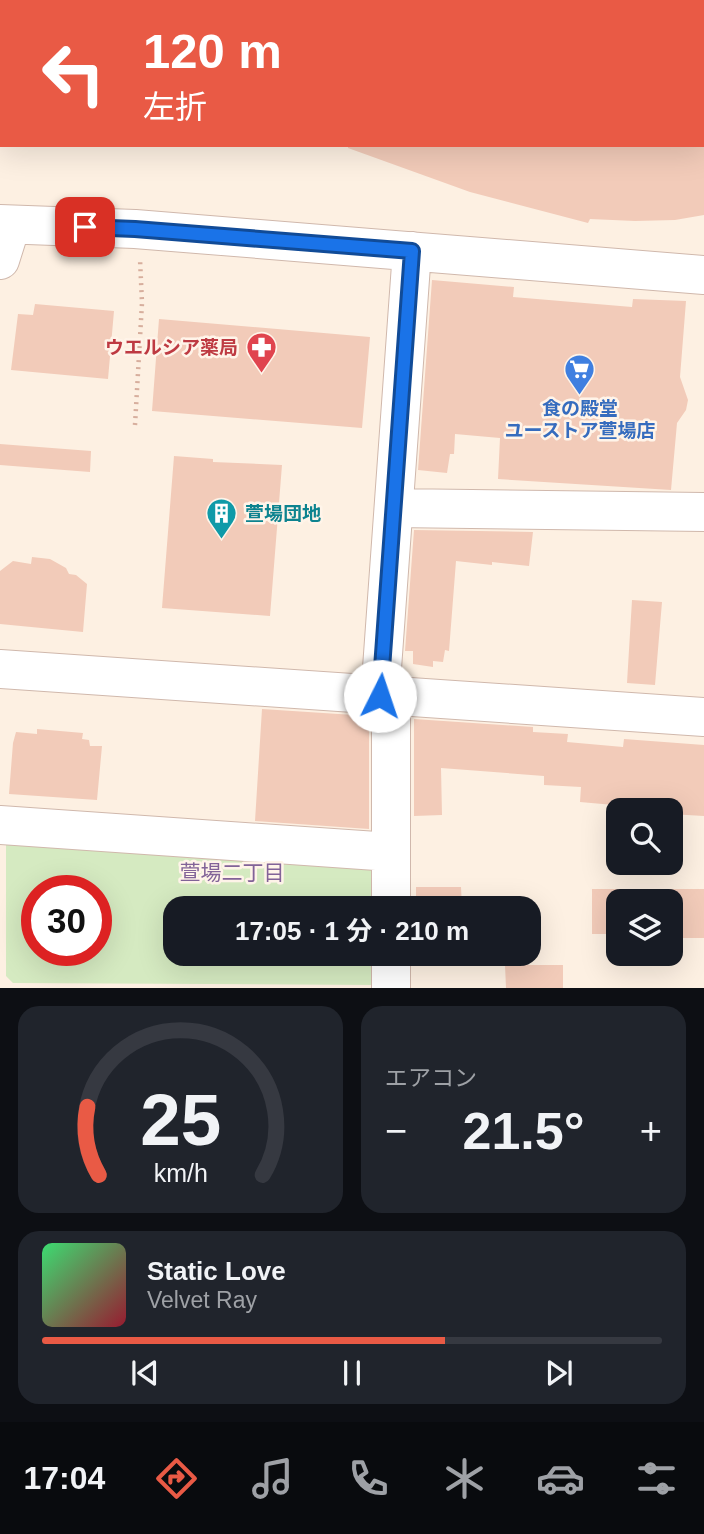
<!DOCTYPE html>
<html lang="ja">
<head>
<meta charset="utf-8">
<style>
  :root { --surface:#171b24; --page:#20242c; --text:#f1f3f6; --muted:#9ea1a6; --line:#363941; --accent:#e95a45 }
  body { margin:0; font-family:Helvetica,"Noto Sans JP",sans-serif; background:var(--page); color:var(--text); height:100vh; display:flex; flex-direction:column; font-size:26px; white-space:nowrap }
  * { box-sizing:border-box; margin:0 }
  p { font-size:23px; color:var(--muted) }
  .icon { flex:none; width:38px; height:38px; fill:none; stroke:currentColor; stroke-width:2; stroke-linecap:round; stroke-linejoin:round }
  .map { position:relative; height:988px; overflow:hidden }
  .panel { display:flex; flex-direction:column; gap:18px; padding:18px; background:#0d0f14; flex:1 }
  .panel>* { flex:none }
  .guide { position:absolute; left:0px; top:0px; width:705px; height:147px; box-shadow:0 7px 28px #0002; background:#e95a45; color:#fff; overflow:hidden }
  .controls { position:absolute; left:606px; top:798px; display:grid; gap:14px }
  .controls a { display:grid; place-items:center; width:77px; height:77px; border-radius:14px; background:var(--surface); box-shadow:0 7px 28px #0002; font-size:35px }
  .speed { position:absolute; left:21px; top:875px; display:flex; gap:14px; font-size:35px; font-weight:700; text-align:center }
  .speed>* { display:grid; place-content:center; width:91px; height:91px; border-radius:50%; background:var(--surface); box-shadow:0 7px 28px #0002; line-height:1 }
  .speed .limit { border:10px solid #d22; background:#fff; color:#111 }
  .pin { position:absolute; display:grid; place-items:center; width:60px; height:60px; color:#fff; margin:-30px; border-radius:14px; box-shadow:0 4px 10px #0006 }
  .me { position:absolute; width:77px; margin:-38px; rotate:4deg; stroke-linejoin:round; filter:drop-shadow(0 0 5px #0008) }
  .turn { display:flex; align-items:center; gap:24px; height:147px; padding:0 28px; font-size:32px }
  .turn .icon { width:91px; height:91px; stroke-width:2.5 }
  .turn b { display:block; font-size:49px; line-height:60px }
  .big { font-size:52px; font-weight:700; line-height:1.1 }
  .panel .tile { flex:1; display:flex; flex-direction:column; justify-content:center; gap:10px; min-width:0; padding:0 24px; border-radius:21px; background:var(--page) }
  .panel .dial { align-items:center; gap:0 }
  .dial svg { height:182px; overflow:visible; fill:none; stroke:var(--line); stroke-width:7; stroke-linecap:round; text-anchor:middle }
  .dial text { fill:var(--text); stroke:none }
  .song { display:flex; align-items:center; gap:21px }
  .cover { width:84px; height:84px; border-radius:10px; background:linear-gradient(135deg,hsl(140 70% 55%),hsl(350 70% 35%)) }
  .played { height:7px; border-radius:4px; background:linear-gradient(90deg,var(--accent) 65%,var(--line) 65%) }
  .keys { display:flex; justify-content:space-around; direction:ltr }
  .heat { display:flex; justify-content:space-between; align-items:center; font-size:38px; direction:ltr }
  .panel .tiles { flex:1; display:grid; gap:18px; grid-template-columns:1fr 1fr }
  .tile:last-child { grid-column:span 2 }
  .trip { position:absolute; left:163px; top:896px; width:378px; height:70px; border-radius:21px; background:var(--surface); box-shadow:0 7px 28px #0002; font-weight:700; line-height:70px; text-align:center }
  .dock { display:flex; height:112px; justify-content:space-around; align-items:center; background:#090b0e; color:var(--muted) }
  .dock .icon { width:49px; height:49px }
  .dock .on { color:var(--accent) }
  .dock b { font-size:32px; color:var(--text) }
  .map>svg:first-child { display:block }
</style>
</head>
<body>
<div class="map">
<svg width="704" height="988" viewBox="0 0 704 988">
  <rect width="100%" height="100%" fill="#fdf0e2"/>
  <path fill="#d5eac1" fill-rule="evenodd" d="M6,841l374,29v38h-205v46h205l-4,31 -363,-2 -7,-7zM37,891h59v59h-59z"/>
  <path fill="#f2cbb9" d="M348,145h356v70l-29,5 -40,1 -45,-2 -2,4 -118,-31 -122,-44z
    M432,280l82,7 -1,10 119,10 1,-8 53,2 -6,76 8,23 -2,10 -9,13 -6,67 -173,-11 2,-41 -45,-4 -1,20h-4l-3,19 -29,-3z
    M35,304l79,7 -6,68 -97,-9 7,-56 15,1z
    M159,319l211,18 -8,91 -210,-17z
    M0,444l91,7 -1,21 -90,-7z
    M174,456l39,3v3l69,3 -12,151 -108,-8z
    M414,530l119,2 -4,34 -37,-4v3l-36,-4 -7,90 -4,-1 -2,12 -10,-1v6l-20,-3v-13h-8z
    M32,557l18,2 16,9 3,6 7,1 11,9 -4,48 -83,-8v-53l13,-10 18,3z
    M632,600l30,2 -7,83 -28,-2z
    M262,709l107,7v113l-114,-8z
    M414,719l119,8v5l35,2 -1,8 56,5 1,-8 80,6v71l-34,-2v-4l-90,-8 1,-15 -37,-2v-9l-103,-8 1,47 -28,1z
    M37,729l46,4 -1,6 7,1 1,6h12l-5,54 -88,-6 4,-51 3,-11 21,2z
    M416,887h45l1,21h-46z
    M592,889h26v45h-26z
    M670,889h34v49h-34z
    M505,965h58v23h-57z"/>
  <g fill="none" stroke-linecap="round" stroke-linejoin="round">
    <defs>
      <path id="minor" d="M0,224l135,5 569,46
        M0,260l11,-35
        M394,508l310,4
        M0,669l704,48
        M380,696l32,-445
        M0,825l391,27
        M391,908v-211
        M391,954v34"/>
    </defs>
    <use href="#minor" stroke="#d0b8ac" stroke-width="40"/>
    <path stroke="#d7ae9d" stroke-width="4.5" stroke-dasharray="2 5" stroke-linecap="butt" d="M135,425l7,-122 -2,-44"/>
    <use href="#minor" stroke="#fff" stroke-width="38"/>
  </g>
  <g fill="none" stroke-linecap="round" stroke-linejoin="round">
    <defs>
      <path id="route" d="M85,227l50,2 277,22 -32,445"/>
    </defs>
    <use href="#route" stroke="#114b97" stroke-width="18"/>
    <use href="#route" stroke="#1a73e8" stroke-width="12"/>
  </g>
  <defs>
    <symbol id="pharmacy-pin" viewBox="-11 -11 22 30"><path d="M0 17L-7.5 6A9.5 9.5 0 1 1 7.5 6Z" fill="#e0444e" stroke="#fff4e9"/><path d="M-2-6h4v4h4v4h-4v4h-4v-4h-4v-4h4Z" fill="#fff"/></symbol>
    <symbol id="supermarket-pin" viewBox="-11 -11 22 30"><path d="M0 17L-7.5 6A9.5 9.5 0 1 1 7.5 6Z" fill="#3f7fe0" stroke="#fff4e9"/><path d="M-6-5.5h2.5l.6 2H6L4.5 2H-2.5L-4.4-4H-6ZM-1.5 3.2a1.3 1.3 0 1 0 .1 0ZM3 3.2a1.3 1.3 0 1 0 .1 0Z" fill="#fff"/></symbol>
    <symbol id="building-pin" viewBox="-11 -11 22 30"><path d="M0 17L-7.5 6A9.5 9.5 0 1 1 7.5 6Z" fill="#0f9aa8" stroke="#fff4e9"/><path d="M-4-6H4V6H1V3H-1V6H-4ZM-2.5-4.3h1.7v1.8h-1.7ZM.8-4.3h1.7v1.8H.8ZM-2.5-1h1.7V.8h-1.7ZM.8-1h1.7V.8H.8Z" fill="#fff"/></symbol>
  </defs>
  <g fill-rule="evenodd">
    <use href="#pharmacy-pin" x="244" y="330" width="35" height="47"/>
    <use href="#supermarket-pin" x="562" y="352" width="35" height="47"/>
    <use href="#building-pin" x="204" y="496" width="35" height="47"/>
  </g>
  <g text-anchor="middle" stroke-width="5" stroke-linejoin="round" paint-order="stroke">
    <g font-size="19" font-weight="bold" fill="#be3a42" stroke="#fff4e9" text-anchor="end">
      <text x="238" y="354">ウエルシア薬局</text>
    </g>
    <g font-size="19" font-weight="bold" fill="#366cbe" stroke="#fff4e9">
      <text x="580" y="415">食の殿堂<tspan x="580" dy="22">ユーストア萱場店</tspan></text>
    </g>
    <g font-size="19" font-weight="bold" fill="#0d838f" stroke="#fff4e9" text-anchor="start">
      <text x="245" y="520">萱場団地</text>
    </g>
    <g font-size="21" fill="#826398" stroke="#fff4e9">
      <text x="232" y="880">萱場二丁目</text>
    </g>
  </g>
</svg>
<div class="controls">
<a><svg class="icon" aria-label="search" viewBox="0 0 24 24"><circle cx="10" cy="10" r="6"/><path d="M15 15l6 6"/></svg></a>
<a><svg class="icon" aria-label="layers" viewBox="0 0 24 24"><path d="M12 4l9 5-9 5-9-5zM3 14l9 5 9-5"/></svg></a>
</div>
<div class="speed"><div class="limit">30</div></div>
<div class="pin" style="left:85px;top:227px;background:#d93025"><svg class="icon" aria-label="arrive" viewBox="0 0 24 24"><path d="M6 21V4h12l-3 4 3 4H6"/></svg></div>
<svg class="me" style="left:380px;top:696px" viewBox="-20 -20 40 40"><circle r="19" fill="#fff"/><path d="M0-13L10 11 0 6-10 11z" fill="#1a73e8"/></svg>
<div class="trip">17:05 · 1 分 · 210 m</div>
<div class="guide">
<div class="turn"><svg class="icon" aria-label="left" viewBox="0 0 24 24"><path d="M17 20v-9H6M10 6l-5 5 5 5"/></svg><div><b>120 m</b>左折</div></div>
</div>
</div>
<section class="panel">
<div class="tiles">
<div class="tile dial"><svg viewBox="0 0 100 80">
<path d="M14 69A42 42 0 1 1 86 69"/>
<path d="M14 69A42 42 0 0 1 9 39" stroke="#e95a45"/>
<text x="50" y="56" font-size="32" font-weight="700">25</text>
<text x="50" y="72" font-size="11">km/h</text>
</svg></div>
<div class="tile"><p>エアコン</p>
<div class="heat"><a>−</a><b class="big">21.5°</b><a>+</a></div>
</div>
<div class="tile">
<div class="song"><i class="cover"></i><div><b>Static Love</b><p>Velvet Ray</p></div></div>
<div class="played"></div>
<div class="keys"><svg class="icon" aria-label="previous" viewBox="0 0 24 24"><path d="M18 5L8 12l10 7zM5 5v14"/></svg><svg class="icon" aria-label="pause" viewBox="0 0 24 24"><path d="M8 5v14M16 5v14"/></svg><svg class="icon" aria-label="next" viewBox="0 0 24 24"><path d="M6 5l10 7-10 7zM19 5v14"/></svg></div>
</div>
</div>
</section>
<nav class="dock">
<b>17:04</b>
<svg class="icon on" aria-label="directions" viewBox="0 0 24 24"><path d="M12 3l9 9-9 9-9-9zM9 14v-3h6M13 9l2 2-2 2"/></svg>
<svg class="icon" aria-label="music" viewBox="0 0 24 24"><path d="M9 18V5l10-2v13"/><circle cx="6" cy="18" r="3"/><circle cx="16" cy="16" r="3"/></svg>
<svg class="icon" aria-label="phone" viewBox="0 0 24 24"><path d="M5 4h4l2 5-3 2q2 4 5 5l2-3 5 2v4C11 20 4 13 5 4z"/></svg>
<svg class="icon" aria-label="climate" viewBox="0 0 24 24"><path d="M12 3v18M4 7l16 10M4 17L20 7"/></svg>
<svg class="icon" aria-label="car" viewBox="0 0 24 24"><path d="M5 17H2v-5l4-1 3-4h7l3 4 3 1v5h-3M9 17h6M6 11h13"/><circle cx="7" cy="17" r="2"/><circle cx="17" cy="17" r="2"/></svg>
<svg class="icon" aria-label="filters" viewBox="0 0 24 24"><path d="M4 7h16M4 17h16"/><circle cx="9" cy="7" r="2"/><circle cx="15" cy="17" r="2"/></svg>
</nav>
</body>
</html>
